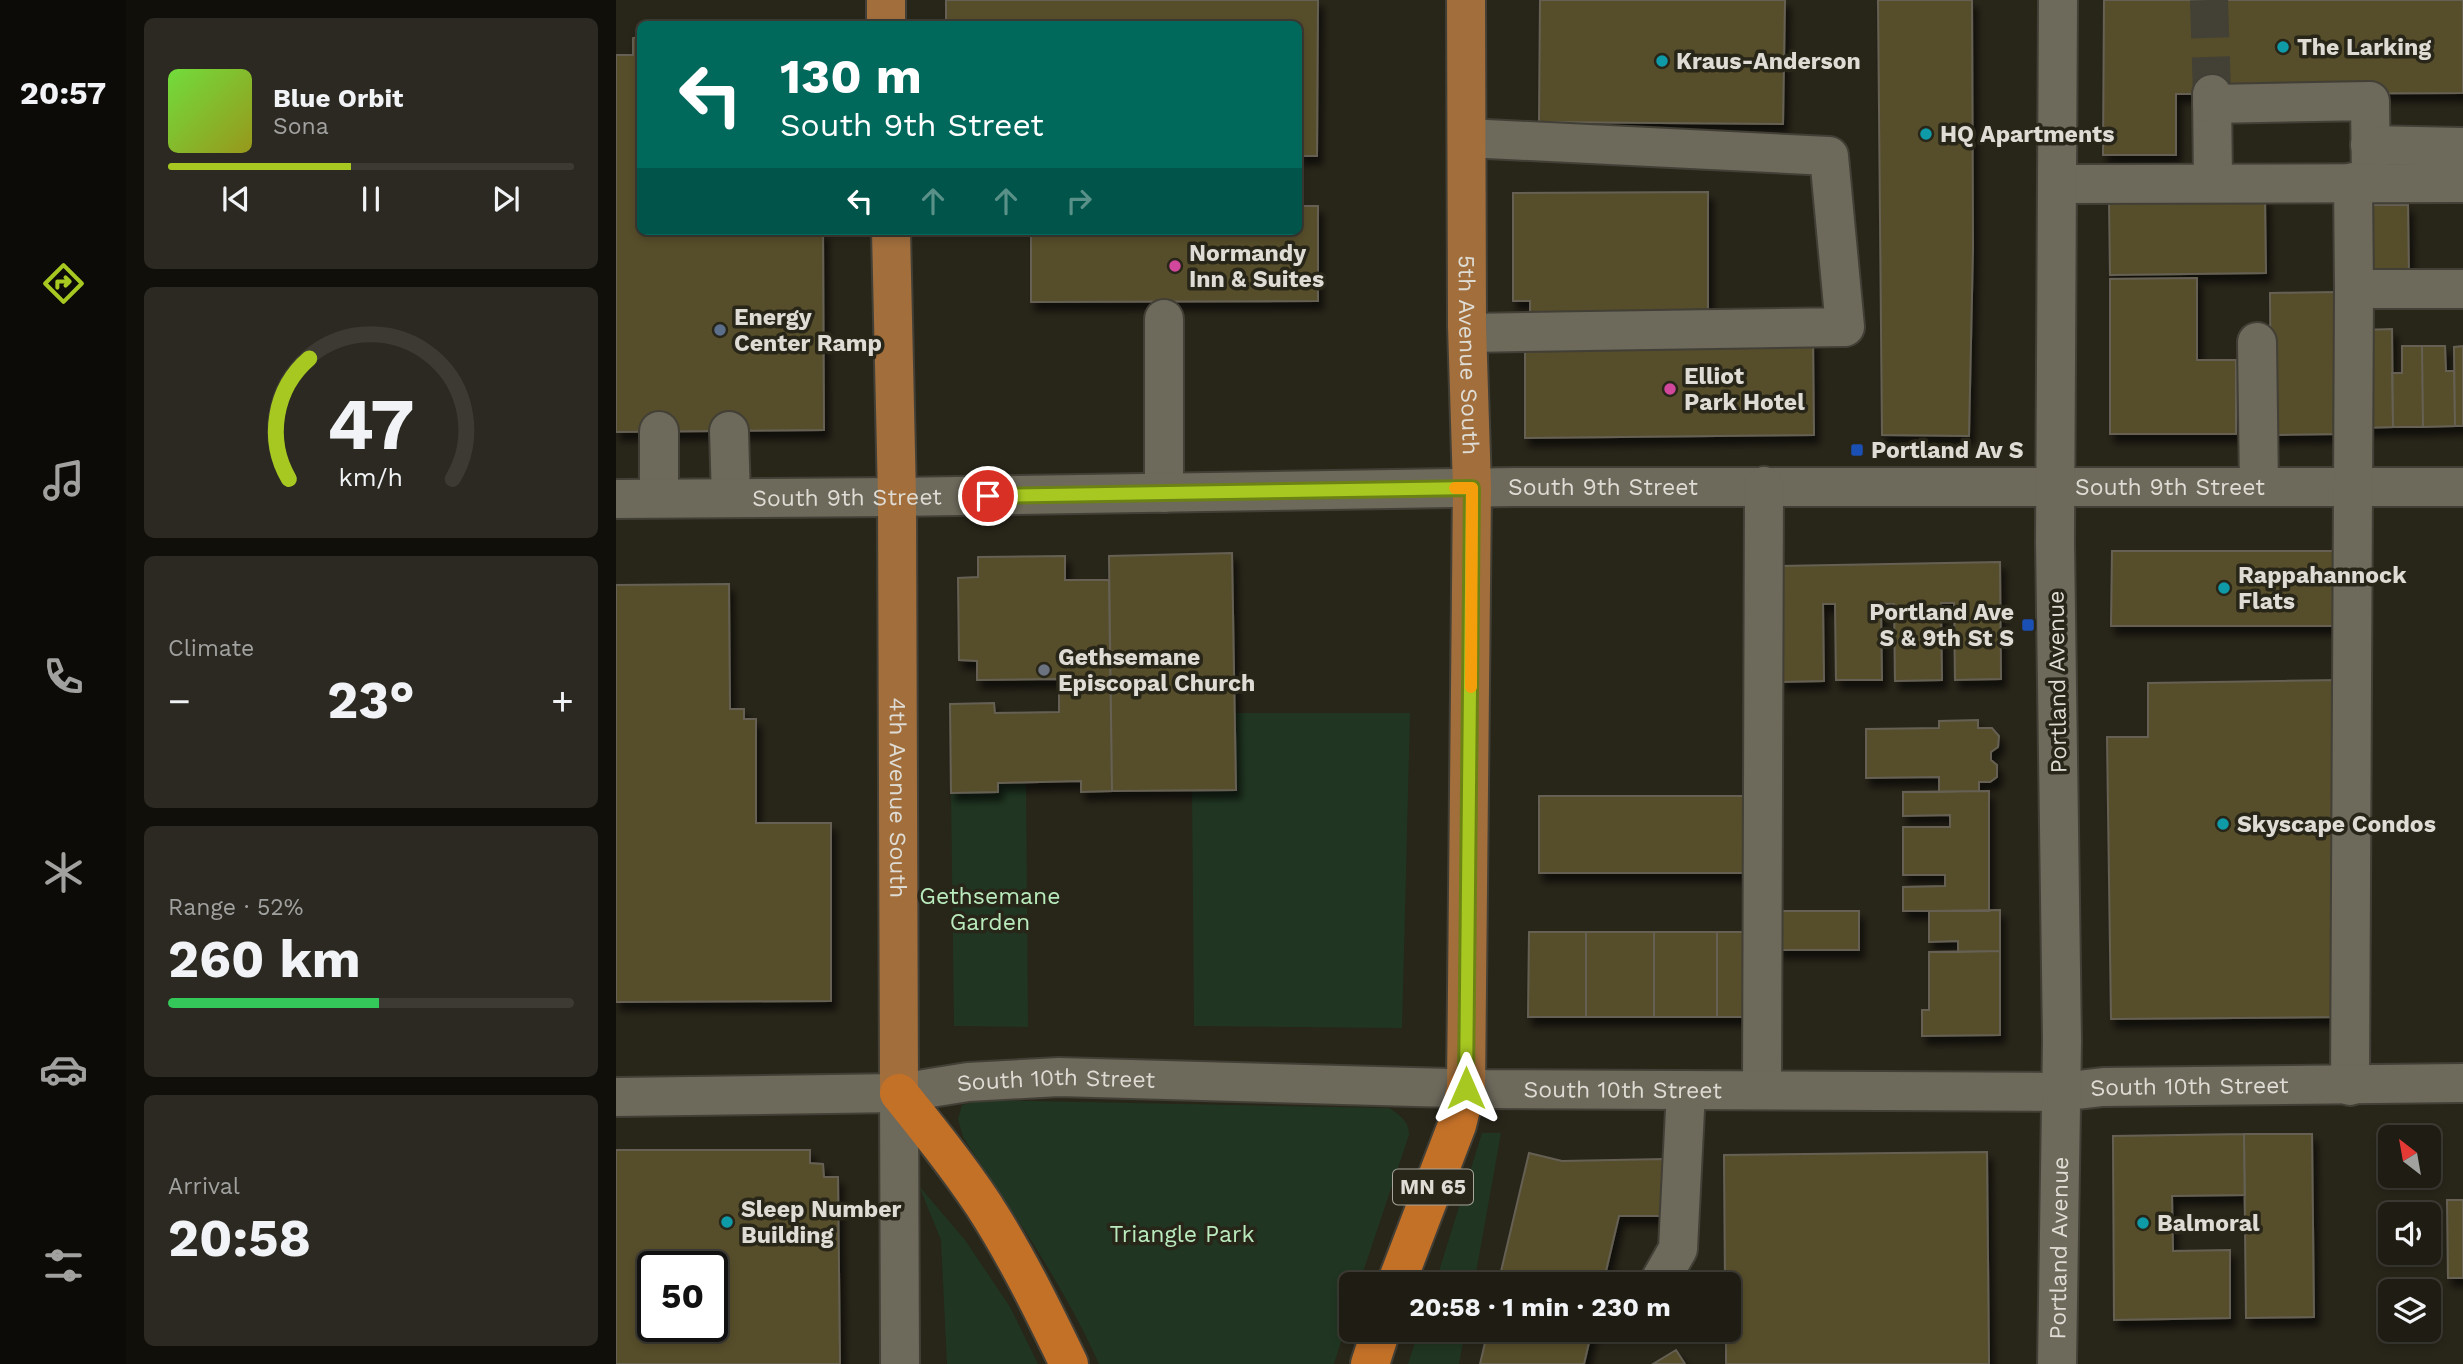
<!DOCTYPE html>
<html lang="en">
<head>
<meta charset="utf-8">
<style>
  :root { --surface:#1e1c13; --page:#2b2921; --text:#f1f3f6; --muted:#a1a1a0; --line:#3c3a33; --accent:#a6c821 }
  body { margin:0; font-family:"Work Sans",sans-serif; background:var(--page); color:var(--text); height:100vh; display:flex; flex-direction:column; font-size:26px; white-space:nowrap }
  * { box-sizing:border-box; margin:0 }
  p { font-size:23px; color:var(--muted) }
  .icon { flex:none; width:38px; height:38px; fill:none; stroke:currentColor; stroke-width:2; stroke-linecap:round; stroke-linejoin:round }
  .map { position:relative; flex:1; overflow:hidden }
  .side { display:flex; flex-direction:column; gap:18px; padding:18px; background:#100f0a; width:490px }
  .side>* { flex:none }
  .guide { position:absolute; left:21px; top:21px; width:665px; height:214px; border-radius:10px; box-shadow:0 4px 10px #0003,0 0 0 2px var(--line); background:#00695c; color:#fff; overflow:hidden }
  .needle { width:46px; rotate:329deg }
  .controls { position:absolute; left:1762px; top:1125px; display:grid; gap:14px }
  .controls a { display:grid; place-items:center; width:63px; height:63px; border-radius:10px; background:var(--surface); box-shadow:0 4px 10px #0003,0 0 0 2px var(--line); font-size:35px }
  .speed { position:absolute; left:21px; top:1251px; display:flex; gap:14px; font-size:35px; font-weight:700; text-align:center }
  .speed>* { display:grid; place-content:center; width:91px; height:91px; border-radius:50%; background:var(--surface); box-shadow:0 4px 10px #0003,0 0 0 2px var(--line); line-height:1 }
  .speed .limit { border:4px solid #111; border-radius:10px; background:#fff; color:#111 }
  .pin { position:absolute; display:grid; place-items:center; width:60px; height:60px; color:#fff; margin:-30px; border:4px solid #fff; border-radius:50%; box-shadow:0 2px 7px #0007 }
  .me { position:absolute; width:77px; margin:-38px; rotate:0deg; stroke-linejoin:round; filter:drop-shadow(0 0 5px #0008) }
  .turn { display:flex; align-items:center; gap:24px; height:147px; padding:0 28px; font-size:32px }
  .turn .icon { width:91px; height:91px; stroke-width:2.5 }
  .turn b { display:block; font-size:49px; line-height:60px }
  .lanes { display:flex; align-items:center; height:66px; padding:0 28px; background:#0003; justify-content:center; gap:35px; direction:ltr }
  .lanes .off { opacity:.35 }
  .big { font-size:52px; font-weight:700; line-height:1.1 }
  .side .widget { flex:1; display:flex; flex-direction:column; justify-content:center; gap:10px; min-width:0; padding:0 24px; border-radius:10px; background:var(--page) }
  .side .dial { align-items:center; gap:0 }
  .dial svg { height:182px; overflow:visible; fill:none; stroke:var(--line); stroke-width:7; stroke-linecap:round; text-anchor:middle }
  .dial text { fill:var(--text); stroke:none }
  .song { display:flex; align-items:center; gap:21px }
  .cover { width:84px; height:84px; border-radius:10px; background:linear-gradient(135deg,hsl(100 70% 55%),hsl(60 70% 35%)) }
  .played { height:7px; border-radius:4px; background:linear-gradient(90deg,var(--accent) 45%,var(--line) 45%) }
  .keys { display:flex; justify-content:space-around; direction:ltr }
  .heat { display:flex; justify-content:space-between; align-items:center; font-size:38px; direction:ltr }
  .charge { height:10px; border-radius:5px; background:linear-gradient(90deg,#34c759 52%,var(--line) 0) }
  .trip { position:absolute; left:723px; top:1272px; width:402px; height:70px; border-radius:10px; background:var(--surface); box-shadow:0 4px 10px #0003,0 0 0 2px var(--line); font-weight:700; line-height:70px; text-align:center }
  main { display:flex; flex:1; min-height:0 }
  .tab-bar { display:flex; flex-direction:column; width:126px; justify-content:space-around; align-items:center; background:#0c0b08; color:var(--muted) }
  .tab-bar .icon { width:49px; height:49px }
  .tab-bar .current { color:var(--accent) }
  .tab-bar b { font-size:32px; color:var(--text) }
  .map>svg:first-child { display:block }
</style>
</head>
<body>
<main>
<nav class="tab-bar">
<b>20:57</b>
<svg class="icon current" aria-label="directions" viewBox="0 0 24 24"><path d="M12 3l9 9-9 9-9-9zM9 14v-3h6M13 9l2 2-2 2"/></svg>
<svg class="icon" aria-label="music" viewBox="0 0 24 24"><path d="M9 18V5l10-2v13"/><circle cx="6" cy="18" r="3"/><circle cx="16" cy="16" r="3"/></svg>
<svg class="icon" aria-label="phone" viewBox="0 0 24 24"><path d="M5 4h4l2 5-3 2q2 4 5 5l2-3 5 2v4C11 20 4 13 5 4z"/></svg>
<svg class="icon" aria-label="climate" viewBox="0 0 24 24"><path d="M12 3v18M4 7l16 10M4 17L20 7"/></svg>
<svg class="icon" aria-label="car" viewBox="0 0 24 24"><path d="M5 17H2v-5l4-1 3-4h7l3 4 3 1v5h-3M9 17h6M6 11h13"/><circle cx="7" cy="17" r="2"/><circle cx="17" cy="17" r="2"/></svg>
<svg class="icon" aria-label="filters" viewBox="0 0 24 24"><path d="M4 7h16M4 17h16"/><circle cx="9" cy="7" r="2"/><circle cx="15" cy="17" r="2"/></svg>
</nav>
<section class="side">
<div class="widget">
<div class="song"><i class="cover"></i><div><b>Blue Orbit</b><p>Sona</p></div></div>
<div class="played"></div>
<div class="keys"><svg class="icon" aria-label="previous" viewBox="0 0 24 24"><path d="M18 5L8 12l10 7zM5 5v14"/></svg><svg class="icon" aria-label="pause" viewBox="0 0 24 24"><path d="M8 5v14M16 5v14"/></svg><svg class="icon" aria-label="next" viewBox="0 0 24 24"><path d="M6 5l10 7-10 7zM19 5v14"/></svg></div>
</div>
<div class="widget dial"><svg viewBox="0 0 100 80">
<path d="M14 69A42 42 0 1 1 86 69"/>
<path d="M14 69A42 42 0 0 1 23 16" stroke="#a6c821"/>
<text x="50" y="56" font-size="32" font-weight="700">47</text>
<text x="50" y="72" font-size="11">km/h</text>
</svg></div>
<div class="widget"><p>Climate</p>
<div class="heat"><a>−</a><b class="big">23°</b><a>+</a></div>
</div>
<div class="widget"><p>Range · 52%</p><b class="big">260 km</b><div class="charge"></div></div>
<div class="widget"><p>Arrival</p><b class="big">20:58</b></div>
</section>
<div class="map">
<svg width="1847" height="1364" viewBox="0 0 1847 1364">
  <defs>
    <filter id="shadow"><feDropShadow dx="4.5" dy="8" stdDeviation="3.5" flood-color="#0009"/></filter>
  </defs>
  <rect width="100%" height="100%" fill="#282519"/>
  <path fill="#203622" d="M619,713h175l-8,315 -208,-2 -2,-235 44,-1z
    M410,782l2,245 -74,-1 -3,-233 46,-1 1,-9z
    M365,1100l408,8c11,7 20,13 20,27l-50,149h-8v26l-17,54h-235c-36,-81 -88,-154 -136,-227l-5,-18 4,-14z
    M866,1133h19l-27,151h-39z
    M303,1186l46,54 45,67 28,57h-91l-6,-124z
    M803,1330h46l-6,34h-51z"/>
  <path fill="#564d2c" stroke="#656153" stroke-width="2" fill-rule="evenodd" filter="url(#shadow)" d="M330,0h372l-1,156h-19v-132h-352z
    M924,0h245l-2,124 -244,-2z
    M1262,0h94l1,247 -4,189 -87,-1z
    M1488,0h359v93l-287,1v61h-73z
    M24,37v194h183l1,199 -208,2v-377h17v-17z
    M1092,192v123l-178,11v-25h-17v-108z
    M1649,198l1,75 -156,2 -1,-75z
    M1751,205h41l1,72 -41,1z
    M682,206h20v95l-287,1v-71h267z
    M1581,278v82h39v74h-126v-155z
    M1721,292l2,142 -68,1 -1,-142z
    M1776,329l1,98 -32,1 -1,-98z
    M1197,340l1,95 -289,3v-95z
    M1786,346h20l1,81h-30l-1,-54h10z
    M1806,346h23l1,25h8l1,55 -32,1z
    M1847,346v80h-8l-1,-79z
    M1496,551h224v75h-225z
    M616,553l4,237 -124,1 -3,-235z
    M449,556v24h44l3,211 -31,1v-11l-83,2v9l-47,1 -1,-89 44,-1 1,10 64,-1v-33l-82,1v-19l-18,-1 -1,-82 20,-1v-20z
    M1384,562l1,117 -46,1 -1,-77h-13l1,77 -47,1 -1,-77h-13l1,76h-46l-1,-76h-12l1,77 -43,1 -2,-116z
    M113,584l1,125h14v10h12v104h75v178l-215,1v-417z
    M1722,680l4,337 -231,2 -4,-282h41v-54z
    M1362,720v8h14l7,8 -1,11 -7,5v8l6,5v12l-7,5h-11v9l-40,1v-15l-73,1v-49l73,-1v-7z
    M1373,791v120h-86v-24l42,-1v-11h-42v-48h47v-12l-47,1v-24z
    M923,796h206v77h-206z
    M1384,910v41l-42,1v-11l-29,1v-31z
    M1162,911h81v39h-81z
    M913,932h57v85h-58z
    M970,932h68v85h-68z
    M1038,932h63v85h-63z
    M1101,932h35l-1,85h-34z
    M1384,951v84l-78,1v-26h7v-58z
    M1628,1134h68l2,183 -68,1z
    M1628,1134l1,61 -73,1 1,55 57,-1v68l-116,2 -1,-184z
    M0,1150h194v13l13,1 1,13h14l2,187h-224zM37,1267h59v59h-59z
    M1371,1152l2,212h-263v-34h3v-46h-4l-1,-129z
    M913,1153l33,8 101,-2v57h-44l-16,68h-105z
    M1831,1200h16v78h-15z
    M872,1330h104l-8,34h-104z
    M1060,1350l9,14h-32z"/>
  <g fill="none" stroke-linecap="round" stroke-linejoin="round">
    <path stroke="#434035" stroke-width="38" stroke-dasharray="38 19" stroke-linecap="butt" d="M1593,0l3,94"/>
    <defs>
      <g id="minor">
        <path d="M1596,94l1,88"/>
        <path d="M1596,104l158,-3 1,81"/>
        <path d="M851,138l362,18 16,171 -377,6"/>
        <path d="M1754,145l93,2"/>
        <path d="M1737,182l1,107"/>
        <path d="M1442,184l405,-1"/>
        <path d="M1641,342l2,145"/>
        <path d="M43,431v67"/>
        <path d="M113,431l2,67"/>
        <path d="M548,493v-174"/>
        <path id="s1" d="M0,499l281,-2 617,-10h949"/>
        <path d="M1734,1086l4,-797h109"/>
        <path d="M1146,1090l2,-604"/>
        <path d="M283,1093l1,271"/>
        <path id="s2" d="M0,1097l283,-4 69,-11 91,-5 427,12 574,3 43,-5 360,-4"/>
        <path d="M1042,1284l20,-35 8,-159"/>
        <path id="s3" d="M1441,1364l5,-323 -7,-499 3,-542"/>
      </g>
      <g id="major">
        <path d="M270,0v24"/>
        <path id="s4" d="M850,0l1,326 5,162 -6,601"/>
        <path id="s5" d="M275,231l6,266 2,596"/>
      </g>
      <path id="highway" d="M283,1093c29,36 58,72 84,111 33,51 60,106 86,160
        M780,1284l61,-159 9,-36
        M754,1364l11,-34"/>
    </defs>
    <use href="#minor" stroke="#423f36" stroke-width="42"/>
    <use href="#major" stroke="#423f36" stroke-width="42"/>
    <use href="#highway" stroke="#423f36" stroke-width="42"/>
    <use href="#minor" stroke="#6d695b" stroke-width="38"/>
    <use href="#major" stroke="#a16e3c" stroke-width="38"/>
    <use href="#highway" stroke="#c47128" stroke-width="38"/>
  </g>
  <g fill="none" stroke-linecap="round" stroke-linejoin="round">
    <defs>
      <path id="route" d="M372,496l484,-8 -6,600"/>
    </defs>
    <use href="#route" stroke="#6c8215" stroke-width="18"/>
    <use href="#route" stroke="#a6c821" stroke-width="12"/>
    <path stroke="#f59e0b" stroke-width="12" d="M839,488h17l-1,199"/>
  </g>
  <g fill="#0f9aa8" stroke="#282519" stroke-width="2.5">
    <circle cx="1667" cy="47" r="7"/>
    <circle cx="1046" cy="61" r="7"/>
    <circle cx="1310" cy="134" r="7"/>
    <circle cx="1608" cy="588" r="7"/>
    <circle cx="1607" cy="824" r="7"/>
    <circle cx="111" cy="1222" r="7"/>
    <circle cx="1527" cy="1223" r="7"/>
  </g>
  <g fill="#d1479c" stroke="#282519" stroke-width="2.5">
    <circle cx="559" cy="266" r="7"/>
    <circle cx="1054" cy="389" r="7"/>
  </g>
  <circle fill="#5c6f8a" stroke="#282519" stroke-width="2.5" cx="104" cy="330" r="7"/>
  <g fill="#1a4fb4" stroke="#282519" stroke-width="2.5">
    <rect x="1234" y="443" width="14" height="14" rx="3.5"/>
    <rect x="1405" y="618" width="14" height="14" rx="3.5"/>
  </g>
  <circle fill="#6b7280" stroke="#282519" stroke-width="2.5" cx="428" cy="670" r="7"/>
  <g text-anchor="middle" stroke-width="7" stroke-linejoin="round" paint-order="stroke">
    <rect fill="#282519" stroke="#a7a59c" stroke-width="2" x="777" y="1169.5" width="80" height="35" rx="5"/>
    <g font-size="21" font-weight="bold" fill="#dedcd4">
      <text x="817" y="1194">MN 65</text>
    </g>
    <g font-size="23" font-weight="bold" fill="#dedcd4" stroke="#282519" text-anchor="start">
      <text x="1681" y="55">The Larking</text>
      <text x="1060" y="69">Kraus-Anderson</text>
      <text x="1324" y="142">HQ Apartments</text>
      <text x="573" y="261">Normandy<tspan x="573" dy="26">Inn &amp; Suites</tspan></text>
      <text x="118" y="325">Energy<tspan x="118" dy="26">Center Ramp</tspan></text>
      <text x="1068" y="384">Elliot<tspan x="1068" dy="26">Park Hotel</tspan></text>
      <text x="1255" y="458">Portland Av S</text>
      <text x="1622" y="583">Rappahannock<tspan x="1622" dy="26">Flats</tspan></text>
      <text x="1398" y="620" text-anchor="end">Portland Ave<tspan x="1398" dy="26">S &amp; 9th St S</tspan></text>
      <text x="442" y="665">Gethsemane<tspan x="442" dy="26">Episcopal Church</tspan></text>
      <text x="1621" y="832">Skyscape Condos</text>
      <text x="125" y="1217">Sleep Number<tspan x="125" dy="26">Building</tspan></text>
      <text x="1541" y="1231">Balmoral</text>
    </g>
    <g font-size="23" fill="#dedcd4" stroke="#282519">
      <text dy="8" stroke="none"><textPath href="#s4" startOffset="355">5th Avenue South</textPath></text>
      <text dy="8" stroke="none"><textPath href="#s1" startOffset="987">South 9th Street</textPath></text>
      <text dy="8" stroke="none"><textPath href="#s1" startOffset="1554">South 9th Street</textPath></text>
      <text dy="8" stroke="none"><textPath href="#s1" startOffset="231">South 9th Street</textPath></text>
      <text transform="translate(1441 682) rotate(-91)" y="8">Portland Avenue</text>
      <text dy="8" stroke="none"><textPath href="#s5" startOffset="567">4th Avenue South</textPath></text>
      <text dy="8" stroke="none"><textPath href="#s2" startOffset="441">South 10th Street</textPath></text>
      <text dy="8" stroke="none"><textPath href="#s2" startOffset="1575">South 10th Street</textPath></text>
      <text dy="8" stroke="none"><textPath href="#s2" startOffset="1008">South 10th Street</textPath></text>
      <text dy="8" stroke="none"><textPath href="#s3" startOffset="116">Portland Avenue</textPath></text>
    </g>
    <g font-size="23" fill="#b9ebbd" stroke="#282519">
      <text x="374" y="904">Gethsemane<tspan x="374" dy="26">Garden</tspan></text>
      <text x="566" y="1242">Triangle Park</text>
    </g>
  </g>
</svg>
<div class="controls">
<a><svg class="needle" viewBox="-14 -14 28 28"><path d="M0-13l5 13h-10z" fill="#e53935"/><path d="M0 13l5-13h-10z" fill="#a1a1a0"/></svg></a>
<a><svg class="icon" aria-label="sound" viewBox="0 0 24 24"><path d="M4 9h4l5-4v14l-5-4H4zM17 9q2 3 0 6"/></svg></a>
<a><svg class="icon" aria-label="layers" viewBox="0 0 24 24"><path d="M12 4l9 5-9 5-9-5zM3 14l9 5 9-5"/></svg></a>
</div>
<div class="speed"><div class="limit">50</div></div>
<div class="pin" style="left:372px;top:496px;background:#d93025"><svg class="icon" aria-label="arrive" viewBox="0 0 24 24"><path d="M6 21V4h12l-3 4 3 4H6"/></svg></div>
<svg class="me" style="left:850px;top:1088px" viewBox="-20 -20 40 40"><path d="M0-17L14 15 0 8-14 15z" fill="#a6c821" stroke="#fff" stroke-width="4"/></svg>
<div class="trip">20:58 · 1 min · 230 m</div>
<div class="guide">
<div class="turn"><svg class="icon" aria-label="left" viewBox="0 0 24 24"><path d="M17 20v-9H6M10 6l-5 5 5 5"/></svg><div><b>130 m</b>South 9th Street</div></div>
<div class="lanes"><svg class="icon" aria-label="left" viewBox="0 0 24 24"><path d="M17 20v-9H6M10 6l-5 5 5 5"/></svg><svg class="icon off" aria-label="ahead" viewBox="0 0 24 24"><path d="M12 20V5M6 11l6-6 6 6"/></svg><svg class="icon off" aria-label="ahead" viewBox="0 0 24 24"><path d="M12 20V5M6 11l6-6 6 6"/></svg><svg class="icon off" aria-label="right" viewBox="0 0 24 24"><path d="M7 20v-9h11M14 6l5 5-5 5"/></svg></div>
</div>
</div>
</main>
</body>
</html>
